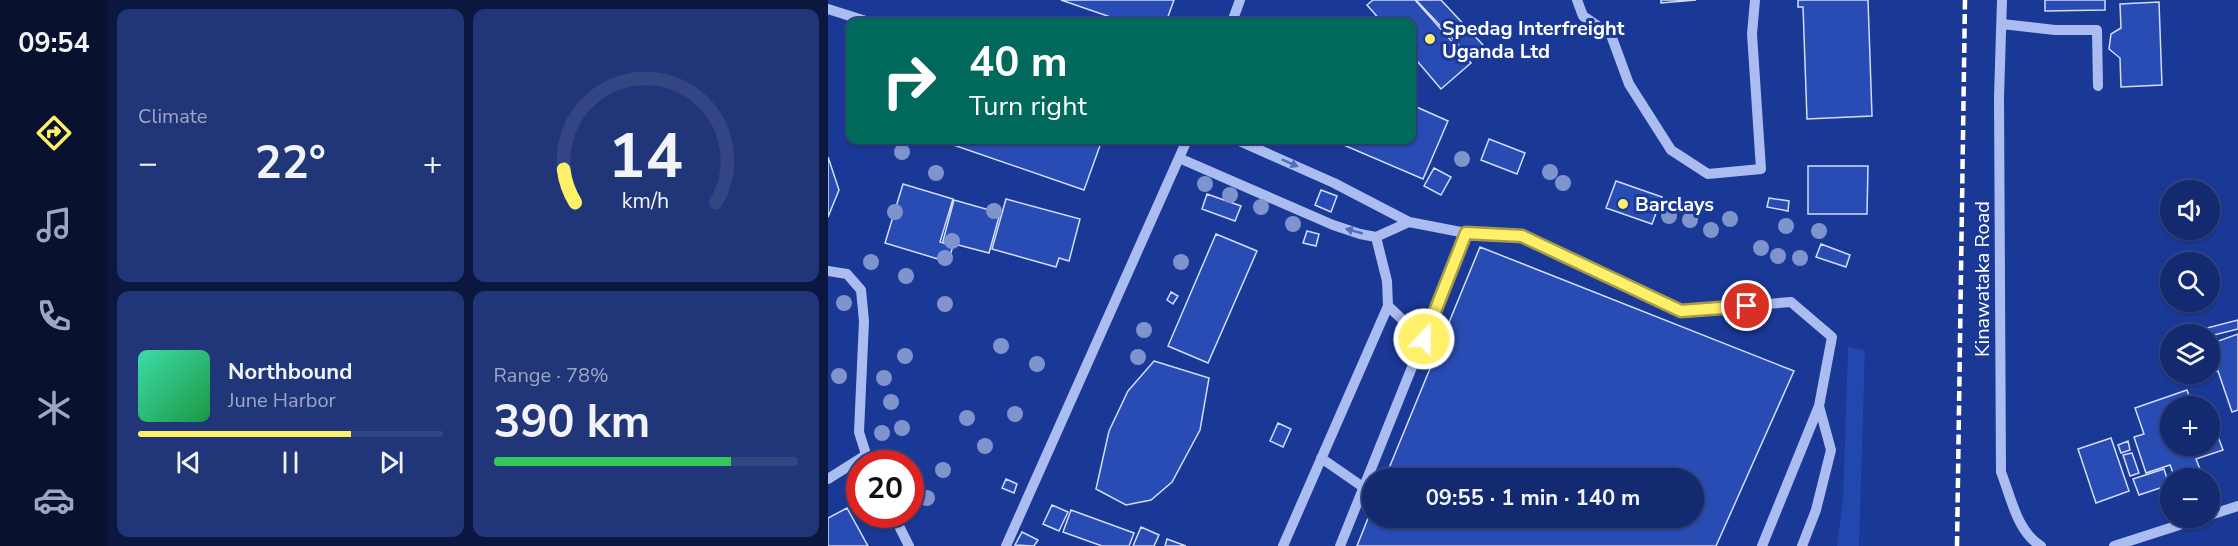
<!DOCTYPE html>
<html lang="en">
<head>
<meta charset="utf-8">
<style>
  :root { --surface:#142a70; --page:#213678; --text:#f1f3f6; --muted:#9da7c3; --line:#334683; --accent:#fff06a }
  body { margin:0; font-family:"Nunito Sans",sans-serif; background:var(--page); color:var(--text); height:100vh; display:flex; flex-direction:column; font-size:22px; white-space:nowrap }
  * { box-sizing:border-box; margin:0 }
  p { font-size:20px; color:var(--muted) }
  .icon { flex:none; width:33px; height:33px; fill:none; stroke:currentColor; stroke-width:2; stroke-linecap:round; stroke-linejoin:round }
  .map { position:relative; flex:1; overflow:hidden }
  .details { display:flex; flex-direction:column; gap:9px; padding:9px; background:#0b173e; width:720px }
  .details>* { flex:none }
  .top-card { position:absolute; left:18px; top:18px; width:570px; height:126px; border-radius:12px; box-shadow:0 2px 4px #0004,0 0 0 2px var(--line); background:#00695c; color:#fff; overflow:hidden }
  .tools { position:absolute; left:1332px; top:180px; display:grid; gap:12px }
  .tools a { display:grid; place-items:center; width:60px; height:60px; border-radius:50%; background:var(--surface); box-shadow:0 2px 4px #0004,0 0 0 2px var(--line); font-size:30px }
  .speed { position:absolute; left:18px; top:450px; display:flex; gap:12px; font-size:30px; font-weight:700; text-align:center }
  .speed>* { display:grid; place-content:center; width:78px; height:78px; border-radius:50%; background:var(--surface); box-shadow:0 2px 4px #0004,0 0 0 2px var(--line); line-height:1 }
  .speed .limit { border:9px solid #d22; background:#fff; color:#111 }
  .pin { position:absolute; display:grid; place-items:center; width:51px; height:51px; color:#fff; margin:-26px; border:3px solid #fff; border-radius:50%; box-shadow:0 2px 6px #0007 }
  .me { position:absolute; width:66px; margin:-33px; rotate:22deg; stroke-linejoin:round; filter:drop-shadow(0 0 4px #0008) }
  .turn { display:flex; align-items:center; gap:21px; height:126px; padding:0 24px; font-size:27px }
  .turn .icon { width:78px; height:78px; stroke-width:2.5 }
  .turn b { display:block; font-size:42px; line-height:51px }
  .big { font-size:45px; font-weight:700; line-height:1.1 }
  .details .card { flex:1; display:flex; flex-direction:column; justify-content:center; gap:9px; min-width:0; padding:0 21px; border-radius:12px; background:var(--page) }
  .details .dial { align-items:center; gap:0 }
  .dial svg { height:156px; overflow:visible; fill:none; stroke:var(--line); stroke-width:7; stroke-linecap:round; text-anchor:middle }
  .dial text { fill:var(--text); stroke:none }
  .song { display:flex; align-items:center; gap:18px }
  .cover { width:72px; height:72px; border-radius:9px; background:linear-gradient(135deg,hsl(160 70% 55%),hsl(140 70% 35%)) }
  .played { height:6px; border-radius:3px; background:linear-gradient(90deg,var(--accent) 70%,var(--line) 70%) }
  .keys { display:flex; justify-content:space-around; direction:ltr }
  .heat { display:flex; justify-content:space-between; align-items:center; font-size:33px; direction:ltr }
  .charge { height:9px; border-radius:4px; background:linear-gradient(90deg,#34c759 78%,var(--line) 0) }
  .details .tiles { flex:1; display:grid; gap:9px; grid-template-columns:repeat(2,1fr) }
  .trip { position:absolute; left:534px; top:468px; width:342px; height:60px; border-radius:30px; background:var(--surface); box-shadow:0 2px 4px #0004,0 0 0 2px var(--line); font-weight:700; line-height:60px; text-align:center }
  main { display:flex; flex:1; min-height:0 }
  .tabs { display:flex; flex-direction:column; width:108px; justify-content:space-around; align-items:center; background:#08112d; color:var(--muted) }
  .tabs .icon { width:42px; height:42px }
  .tabs .current { color:var(--accent) }
  .tabs b { font-size:27px; color:var(--text) }
  .map>svg:first-child { display:block }
</style>
</head>
<body>
<main>
<nav class="tabs">
<b>09:54</b>
<svg class="icon current" aria-label="directions" viewBox="0 0 24 24"><path d="M12 3l9 9-9 9-9-9zM9 14v-3h6M13 9l2 2-2 2"/></svg>
<svg class="icon" aria-label="music" viewBox="0 0 24 24"><path d="M9 18V5l10-2v13"/><circle cx="6" cy="18" r="3"/><circle cx="16" cy="16" r="3"/></svg>
<svg class="icon" aria-label="phone" viewBox="0 0 24 24"><path d="M5 4h4l2 5-3 2q2 4 5 5l2-3 5 2v4C11 20 4 13 5 4z"/></svg>
<svg class="icon" aria-label="climate" viewBox="0 0 24 24"><path d="M12 3v18M4 7l16 10M4 17L20 7"/></svg>
<svg class="icon" aria-label="car" viewBox="0 0 24 24"><path d="M5 17H2v-5l4-1 3-4h7l3 4 3 1v5h-3M9 17h6M6 11h13"/><circle cx="7" cy="17" r="2"/><circle cx="17" cy="17" r="2"/></svg>
</nav>
<section class="details">
<div class="tiles">
<div class="card"><p>Climate</p>
<div class="heat"><a>−</a><b class="big">22°</b><a>+</a></div>
</div>
<div class="card dial"><svg viewBox="0 0 100 80">
<path d="M14 69A42 42 0 1 1 86 69"/>
<path d="M14 69A42 42 0 0 1 8 52" stroke="#fff06a"/>
<text x="50" y="56" font-size="32" font-weight="700">14</text>
<text x="50" y="72" font-size="11">km/h</text>
</svg></div>
<div class="card">
<div class="song"><i class="cover"></i><div><b>Northbound</b><p>June Harbor</p></div></div>
<div class="played"></div>
<div class="keys"><svg class="icon" aria-label="previous" viewBox="0 0 24 24"><path d="M18 5L8 12l10 7zM5 5v14"/></svg><svg class="icon" aria-label="pause" viewBox="0 0 24 24"><path d="M8 5v14M16 5v14"/></svg><svg class="icon" aria-label="next" viewBox="0 0 24 24"><path d="M6 5l10 7-10 7zM19 5v14"/></svg></div>
</div>
<div class="card"><p>Range · 78%</p><b class="big">390 km</b><div class="charge"></div></div>
</div>
</section>
<div class="map">
<svg width="1410" height="546" viewBox="0 0 1410 546">
  <rect width="100%" height="100%" fill="#1a3895"/>
  <path fill="#2247ae" d="M1020,347l17,3 -6,196h-22l6,-47z"/>
  <path fill="#284cb3" stroke="#d2ddfb" stroke-width="1.5" d="M233,0h113l-8,22h-41z
    M545,0h42l56,63 -30,26 -29,-34v-33h-30l-15,-17z
    M588,0h25l42,45 -13,12z
    M833,0h35l-35,3z
    M970,0h70l4,116 -65,3 -4,-112h-5z
    M1217,0h60v10l-60,1z
    M1331,2l3,83 -41,2 -1,-29 -11,-9 2,-15 10,-6 -1,-24z
    M584,105l36,16 -25,58 -91,-39h80z
    M661,139l36,14 -8,21 -36,-14z
    M111,140h163l-18,50z
    M0,157l11,33 -11,27z
    M980,166h60l-1,48h-59z
    M606,168l17,9 -10,18 -17,-9z
    M788,181l46,16 -10,27 -46,-16z
    M75,184l50,15 -13,43 13,4 -5,16 -63,-19z
    M493,190l16,6 -6,16 -16,-7z
    M379,194l34,12 -6,15 -33,-12z
    M941,198l20,3 -1,10 -21,-4z
    M178,199l74,20 -11,42 -10,-3 -3,9 -64,-18z
    M126,200l46,13 -11,40 -46,-12z
    M1342,200v12l-5,-6z
    M479,231l12,3 -3,12 -13,-3z
    M388,234l41,17 -49,112 -40,-17z
    M993,244l29,11 -4,12 -30,-10z
    M652,247l314,124 -78,175h-359l15,-38v10h322v-40h-309z
    M343,292l7,4 -5,8 -6,-4z
    M1410,320v9l-28,7 -6,-2 -1,-5z
    M1410,334v76l-6,2 -14,-41 -6,2 -2,-9v-20z
    M326,361l55,17 -9,52 -28,52 -21,18 -25,5 -30,-16 13,-58 19,-40z
    M1359,390l6,16h-23v40h40v-28h1l12,32 -27,9 7,18 -5,1h-23l-5,-13 -24,8 -12,-36 10,-3 -9,-26z
    M450,423l13,6 -8,18 -13,-6z
    M1283,438l18,53 -33,12 -18,-54z
    M1300,441l2,9 -9,3 -3,-8z
    M1304,453l7,20 -9,3 -7,-21z
    M1336,469l5,16 -30,10 -6,-16z
    M178,479l11,5 -3,9 -12,-5z
    M224,505l16,7 -9,19 -16,-7z
    M19,508l21,38h-40v-28z
    M243,510l63,23 -5,13h-27l-39,-14z
    M313,527l18,8 -5,11h-21z
    M194,532l16,8 -4,6 -19,-1z
    M339,539l19,7h-21z"/>
  <g fill="none" stroke-linecap="round" stroke-linejoin="round">
    <path stroke="#abbdf0" stroke-width="10" d="M749,0l6,16 28,19 18,49 42,66 37,24 53,-5 -9,-135 3,-34
      M1174,0l-3,97 2,375c10,25 16,60 40,74
      M0,9l41,13
      M404,22l8,-22
      M1174,24l53,6h42l1,56
      M409,140l97,43 75,39 57,11 56,3 159,75 110,-9 41,35 -13,69 -57,140
      M351,158l154,67 27,9 16,3 33,-15
      M0,271l19,3 14,16 3,31 -5,111 10,32
      M560,306l36,34
      M493,458l42,29
      M0,479l38,-24
      M65,514l16,32
      M1382,515l28,-9
      M178,546l181,-406
      M455,546l105,-240 -1,-25 -11,-44
      M512,546l126,-313
      M974,546l14,-36 15,-60 -12,-44
      M1286,546l87,-28"/>
    <path stroke="#fff" stroke-width="4.5" stroke-dasharray="10 4.5" stroke-linecap="butt" d="M1129,546l8,-546"/>
  </g>
  <g fill="#7f93cd">
    <circle cx="74" cy="152" r="8"/>
    <circle cx="634" cy="159" r="8"/>
    <circle cx="722" cy="172" r="8"/>
    <circle cx="108" cy="173" r="8"/>
    <circle cx="735" cy="183" r="8"/>
    <circle cx="377" cy="184" r="8"/>
    <circle cx="402" cy="195" r="8"/>
    <circle cx="433" cy="207" r="8"/>
    <circle cx="166" cy="211" r="8"/>
    <circle cx="67" cy="212" r="8"/>
    <circle cx="841" cy="216" r="8"/>
    <circle cx="902" cy="219" r="8"/>
    <circle cx="862" cy="220" r="8"/>
    <circle cx="465" cy="224" r="8"/>
    <circle cx="958" cy="226" r="8"/>
    <circle cx="883" cy="230" r="8"/>
    <circle cx="991" cy="231" r="8"/>
    <circle cx="124" cy="241" r="8"/>
    <circle cx="933" cy="248" r="8"/>
    <circle cx="950" cy="256" r="8"/>
    <circle cx="117" cy="258" r="8"/>
    <circle cx="972" cy="258" r="8"/>
    <circle cx="43" cy="262" r="8"/>
    <circle cx="353" cy="262" r="8"/>
    <circle cx="78" cy="276" r="8"/>
    <circle cx="16" cy="303" r="8"/>
    <circle cx="117" cy="304" r="8"/>
    <circle cx="316" cy="330" r="8"/>
    <circle cx="173" cy="346" r="8"/>
    <circle cx="77" cy="356" r="8"/>
    <circle cx="310" cy="357" r="8"/>
    <circle cx="209" cy="364" r="8"/>
    <circle cx="11" cy="376" r="8"/>
    <circle cx="56" cy="378" r="8"/>
    <circle cx="63" cy="402" r="8"/>
    <circle cx="187" cy="414" r="8"/>
    <circle cx="139" cy="418" r="8"/>
    <circle cx="74" cy="428" r="8"/>
    <circle cx="54" cy="433" r="8"/>
    <circle cx="157" cy="446" r="8"/>
    <circle cx="115" cy="470" r="8"/>
    <circle cx="99" cy="498" r="8"/>
  </g>
  <defs><path id="oneway-solid" d="M-6-.8H1V-3.2L6.5 0L1 3.2V.8H-6Z" transform="scale(1.5)"/></defs>
  <g fill="#546db9">
    <use href="#oneway-solid" transform="translate(462 163) rotate(24)"/>
    <use href="#oneway-solid" transform="translate(526 231) rotate(-164)"/>
  </g>
  <g fill="none" stroke-linecap="round" stroke-linejoin="round">
    <defs>
      <path id="route" d="M596,339l42,-106 56,3 159,75 66,-5"/>
    </defs>
    <use href="#route" stroke="#a69c45" stroke-width="15"/>
    <use href="#route" stroke="#fff06a" stroke-width="10"/>
  </g>
  <g fill="#fff06a" stroke="#1a3895" stroke-width="2">
    <circle cx="602" cy="39" r="6"/>
    <circle cx="795" cy="204" r="6"/>
  </g>
  <g text-anchor="middle" stroke-width="6" stroke-linejoin="round" paint-order="stroke">
    <g font-size="20" font-weight="bold" fill="#fff" stroke="#1a3895" text-anchor="start">
      <text x="614" y="35">Spedag Interfreight<tspan x="614" dy="23">Uganda Ltd</tspan></text>
      <text x="807" y="211">Barclays</text>
    </g>
    <g font-size="20" fill="#fff" stroke="#1a3895">
      <text transform="translate(1154 279) rotate(-90)" y="7">Kinawataka Road</text>
    </g>
  </g>
</svg>
<div class="tools">
<a><svg class="icon" aria-label="sound" viewBox="0 0 24 24"><path d="M4 9h4l5-4v14l-5-4H4zM17 9q2 3 0 6"/></svg></a>
<a><svg class="icon" aria-label="search" viewBox="0 0 24 24"><circle cx="10" cy="10" r="6"/><path d="M15 15l6 6"/></svg></a>
<a><svg class="icon" aria-label="layers" viewBox="0 0 24 24"><path d="M12 4l9 5-9 5-9-5zM3 14l9 5 9-5"/></svg></a>
<a>+</a>
<a>−</a>
</div>
<div class="speed"><div class="limit">20</div></div>
<div class="pin" style="left:919px;top:306px;background:#d93025"><svg class="icon" aria-label="arrive" viewBox="0 0 24 24"><path d="M6 21V4h12l-3 4 3 4H6"/></svg></div>
<svg class="me" style="left:596px;top:339px" viewBox="-20 -20 40 40"><circle r="17" fill="#fff06a" stroke="#fff" stroke-width="3"/><path d="M0-11L8 9 0 5-8 9z" fill="#fff"/></svg>
<div class="trip">09:55 · 1 min · 140 m</div>
<div class="top-card">
<div class="turn"><svg class="icon" aria-label="right" viewBox="0 0 24 24"><path d="M7 20v-9h11M14 6l5 5-5 5"/></svg><div><b>40 m</b>Turn right</div></div>
</div>
</div>
</main>
</body>
</html>
